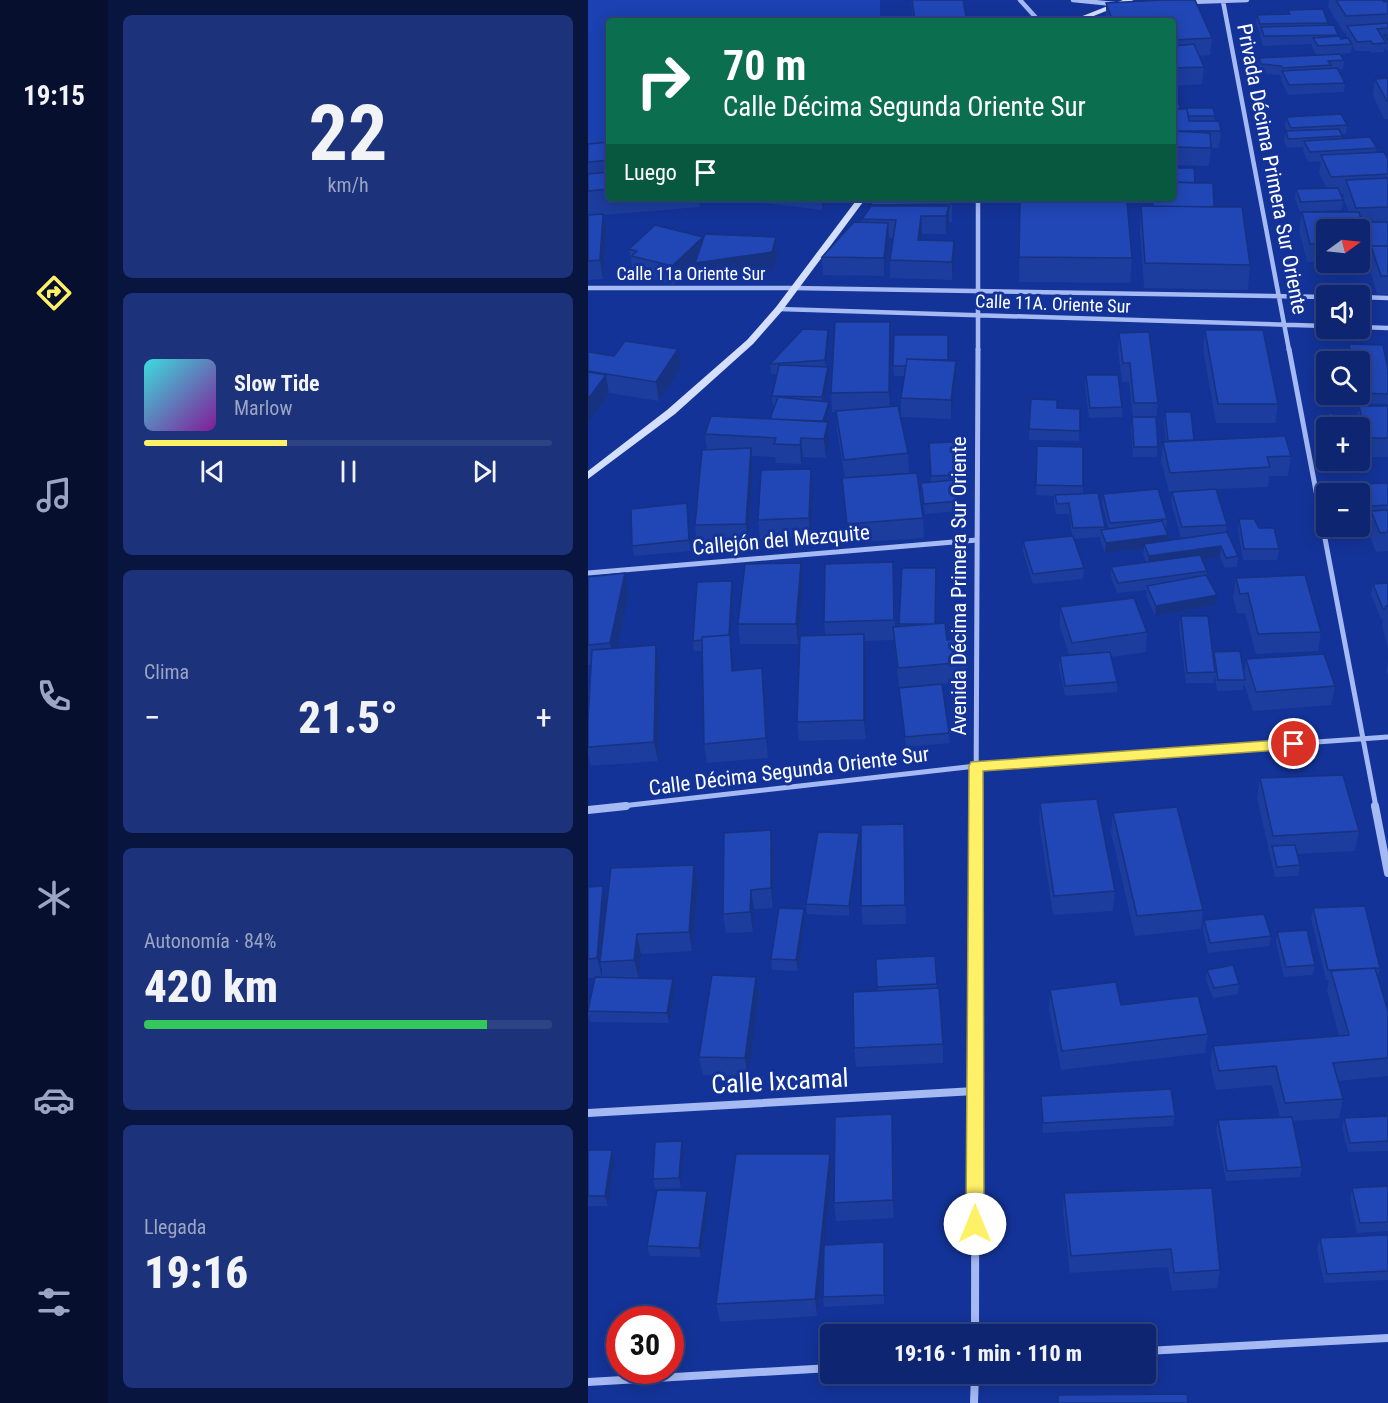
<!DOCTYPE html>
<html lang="es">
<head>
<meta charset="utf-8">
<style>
  :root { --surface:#0e2672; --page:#1c327a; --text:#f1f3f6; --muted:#9ba5c4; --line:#2e4384; --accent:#fff167 }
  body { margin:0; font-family:"Roboto Condensed",sans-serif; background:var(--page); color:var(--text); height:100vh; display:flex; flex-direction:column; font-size:22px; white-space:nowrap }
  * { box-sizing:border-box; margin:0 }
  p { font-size:20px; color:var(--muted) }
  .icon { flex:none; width:33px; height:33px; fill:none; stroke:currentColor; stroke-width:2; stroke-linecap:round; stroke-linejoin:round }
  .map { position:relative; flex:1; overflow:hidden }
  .sheet { display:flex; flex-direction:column; gap:15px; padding:15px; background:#08153f; width:480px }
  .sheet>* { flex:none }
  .top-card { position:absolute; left:18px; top:18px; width:570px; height:183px; border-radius:6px; box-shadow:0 3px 15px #0003,0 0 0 2px var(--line); background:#0b6e4f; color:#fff; overflow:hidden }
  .needle { width:39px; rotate:75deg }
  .fabs { position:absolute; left:728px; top:219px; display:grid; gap:12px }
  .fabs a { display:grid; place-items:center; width:54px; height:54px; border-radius:6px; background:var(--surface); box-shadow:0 3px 15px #0003,0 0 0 2px var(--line); font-size:30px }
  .speed { position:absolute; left:18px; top:1306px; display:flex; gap:12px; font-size:30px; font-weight:700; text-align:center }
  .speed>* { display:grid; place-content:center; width:78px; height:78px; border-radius:50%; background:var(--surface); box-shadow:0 3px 15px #0003,0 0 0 2px var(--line); line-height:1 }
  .speed .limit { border:9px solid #d22; background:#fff; color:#111 }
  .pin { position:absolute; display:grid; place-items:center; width:51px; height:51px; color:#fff; margin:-26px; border:3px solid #fff; border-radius:50%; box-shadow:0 2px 6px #0007 }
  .me { position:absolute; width:66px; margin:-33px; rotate:0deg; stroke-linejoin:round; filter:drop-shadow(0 0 4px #0008) }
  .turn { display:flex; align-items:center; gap:21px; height:126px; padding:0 18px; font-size:27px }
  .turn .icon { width:78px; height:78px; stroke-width:2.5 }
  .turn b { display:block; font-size:42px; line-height:51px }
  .then { display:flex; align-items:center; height:57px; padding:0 18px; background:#0003; gap:12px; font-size:22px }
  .big { font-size:45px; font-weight:800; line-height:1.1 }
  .sheet .card { flex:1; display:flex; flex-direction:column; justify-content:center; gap:9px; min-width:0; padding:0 21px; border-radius:9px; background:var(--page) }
  .sheet .dial { align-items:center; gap:0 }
  .dial b { font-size:78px; line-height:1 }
  .song { display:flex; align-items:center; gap:18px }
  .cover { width:72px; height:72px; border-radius:9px; background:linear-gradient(135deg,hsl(180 70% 55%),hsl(290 70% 35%)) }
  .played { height:6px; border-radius:3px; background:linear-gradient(90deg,var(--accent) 35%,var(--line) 35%) }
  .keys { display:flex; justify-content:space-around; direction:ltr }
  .heat { display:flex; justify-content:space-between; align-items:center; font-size:33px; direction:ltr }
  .charge { height:9px; border-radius:4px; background:linear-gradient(90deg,#34c759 84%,var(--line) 0) }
  .trip { position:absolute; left:232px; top:1324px; width:336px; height:60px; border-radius:6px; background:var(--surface); box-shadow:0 3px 15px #0003,0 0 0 2px var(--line); font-weight:800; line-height:60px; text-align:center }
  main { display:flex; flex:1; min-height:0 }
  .dock { display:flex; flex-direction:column; width:108px; justify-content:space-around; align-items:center; background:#060f2e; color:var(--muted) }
  .dock .icon { width:42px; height:42px }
  .dock .active { color:var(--accent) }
  .dock b { font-size:27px; color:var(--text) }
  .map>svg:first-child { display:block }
</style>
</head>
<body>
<main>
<nav class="dock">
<b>19:15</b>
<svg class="icon active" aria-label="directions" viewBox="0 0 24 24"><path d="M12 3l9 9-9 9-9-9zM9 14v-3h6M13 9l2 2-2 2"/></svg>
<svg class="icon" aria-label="music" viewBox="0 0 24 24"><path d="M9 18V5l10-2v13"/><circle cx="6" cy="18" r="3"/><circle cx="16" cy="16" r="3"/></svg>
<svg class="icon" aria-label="phone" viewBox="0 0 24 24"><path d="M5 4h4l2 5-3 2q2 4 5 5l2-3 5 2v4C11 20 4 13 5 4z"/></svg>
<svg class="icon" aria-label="climate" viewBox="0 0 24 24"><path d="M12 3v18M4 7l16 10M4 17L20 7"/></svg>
<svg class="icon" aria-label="car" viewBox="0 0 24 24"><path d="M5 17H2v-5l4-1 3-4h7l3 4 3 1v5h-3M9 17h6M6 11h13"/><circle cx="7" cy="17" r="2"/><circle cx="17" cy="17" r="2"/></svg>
<svg class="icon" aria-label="filters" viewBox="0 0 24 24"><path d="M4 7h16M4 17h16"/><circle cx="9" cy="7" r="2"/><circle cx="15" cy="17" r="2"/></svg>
</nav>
<section class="sheet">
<div class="card dial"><b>22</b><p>km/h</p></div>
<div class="card">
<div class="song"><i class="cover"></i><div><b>Slow Tide</b><p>Marlow</p></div></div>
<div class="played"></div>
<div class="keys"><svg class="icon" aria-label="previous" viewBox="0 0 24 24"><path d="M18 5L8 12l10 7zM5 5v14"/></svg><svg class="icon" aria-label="pause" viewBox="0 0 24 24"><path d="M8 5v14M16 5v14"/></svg><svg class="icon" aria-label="next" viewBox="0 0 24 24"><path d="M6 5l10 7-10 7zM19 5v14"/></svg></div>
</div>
<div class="card"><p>Clima</p>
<div class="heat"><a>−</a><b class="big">21.5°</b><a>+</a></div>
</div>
<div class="card"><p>Autonomía · 84%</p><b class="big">420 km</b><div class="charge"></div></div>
<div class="card"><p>Llegada</p><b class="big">19:16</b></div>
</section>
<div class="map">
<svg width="800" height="1403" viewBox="0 0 800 1403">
  <rect width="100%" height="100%" fill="#133398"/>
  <path fill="#1b41b2" d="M0,0h292v21h-271v134l-21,2z"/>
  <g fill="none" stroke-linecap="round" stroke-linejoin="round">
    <path stroke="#a5b9f3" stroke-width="4.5" d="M432,0l19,21
      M485,0l41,4
      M635,1l66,349
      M602,2l57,-2
      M0,288h205l533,9
      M771,297l29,1
      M191,309l547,17
      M771,327l29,1
      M390,350v-152"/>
    <path stroke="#a5b9f3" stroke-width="5" d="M701,349l87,458
      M0,573l389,-33
      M25,807l363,-41 412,-29
      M388,807l2,-458"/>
    <path stroke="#a5b9f3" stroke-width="8" d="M787,806l13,67
      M0,810l38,-4
      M0,1113l387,-22
      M387,1335l1,-529
      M558,1351l242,-13
      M0,1382l243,-14
      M386,1403l1,-29"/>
    <path fill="#d4defd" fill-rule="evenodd" d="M535,0h11l-53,21h-11z
      M270,198h8l-84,113 -29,33 -78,70 -87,65v-8l79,-61 80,-70 29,-33z"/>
  </g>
  <path fill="#1c3d9d" d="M323,0h53l3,21h-54z
    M574,0h33l17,38 -2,17 -11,1 5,11 -2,17 -29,2v-65h-67v-18z
    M741,0h54l5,14v38l-3,-4 -1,4 -13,1 -1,-2h-14l-4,-5 -1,7 -10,1 3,6 -1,9h-5l7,14 -1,9 -56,3 -7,-15 1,-3 -2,-2 -20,-2 -2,-6 1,-9 57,-3 -4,-8v-3l-49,2 -3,-10v-3l-4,-9 1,-9 30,-1 1,-4 40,13v2l10,10v1l3,3 6,-1 -1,-3v-2h-2l-16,-26z
    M800,78v41h-4l-11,-23 2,-17z
    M585,95l7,13 35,8 -1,5 7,10 -2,17h-8l-2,18 -36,-1z
    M698,117l61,8 -1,9h-4v5l35,9 -1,4 12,7v135h-11l-9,-30 1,-4 -2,-10 -3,12h-5v-32h-33v32h-19l-8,-32 3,-18h47l-6,-14 1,-4h-3l2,6 -1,10 -42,2 -5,-13 1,-10 30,-1 -7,-15 2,-12 -13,1 -5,-11 1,-4 -17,1 -3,-7 2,-10h1l-2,-4z
    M21,142v56h90l1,9 -97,8 3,17 -3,47 -15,1v-136z
    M607,183l19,24 36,58 -2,25 -104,-2 -4,-58 1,-24h11v-8h21z
    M152,198h89l-7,12 -82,-10z
    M364,198v24h-3l-3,12h-24l-1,6 34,20 -3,20 -62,-2v-18l3,-22h-4l-5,38 -61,-1 -1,-18 40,-35v-3l8,-11v-3z
    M432,201l112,57 -2,25 -111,-1z
    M188,237l1,18 -4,15 -75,12 -3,-18 -20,21 -40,-11 -1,-6 -2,-1 -3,-18 74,-9z
    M302,322l1,18 -1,66 18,47 1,20 -19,1 33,44 1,20 -76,5 -6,-65h3l-8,-48 -1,-18h-4l-1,-19z
    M240,330l1,10 -2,27 2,10 -5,24 5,1v10l-3,10h2l1,19 -3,17 -23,-1 -2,7 -25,-1 -1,-6 -23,-1 1,11 -5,76 -51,2 -2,-20 12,-75 -2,-16 65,-15 5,-13h-2l-1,-10 5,-22h-6l-1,-10z
    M617,330l73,74 -3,19h-59l-13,-74z
    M531,333l39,70 -2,19 2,25 -1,10h-24l-2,-30 1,-10h1l-4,-35h-7l-4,-31z
    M761,344l39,26v34l-33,-1 -1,-9h5v-32h-10l-2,-8z
    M0,352l93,16 -22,33 -50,-8v1l-21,29z
    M360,360l8,1v19l-5,39 -50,-2v-19l3,-22h-10l-1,-10z
    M498,375l36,32v10l-33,1 -4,-33z
    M443,399l26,9 23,1 -1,32 -50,-1z
    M771,406h29v51h-25l-4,-16v-13h-3v-3z
    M577,412l29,28 97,16 -3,20h-19l-1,11 -51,2 10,36 -1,7 12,24 -1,11 -12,1 -5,-11 -18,2 5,12v5l9,29 -61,11 -9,-20 1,-6 -30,3 -6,-16v-10l35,-5 -3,-8 1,-6 -39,5 -5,-13 1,-3 -27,2 10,29 -1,11 -50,5 -10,-32v-11l49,-5 -3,-22h-13l-2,-9v-9l-18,-1 1,-49 46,1v46l22,34v2h4l-7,-25 1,-10 64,25 -1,10 2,12 26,-4 -13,1 -10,-36 1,-10h-3l-8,-31 2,-19h3l-2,-20z
    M735,415l3,13v16h-2l-2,-19z
    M341,443l28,32 1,10h-3l3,16v10l-33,3 -4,-21v-10l10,-1z
    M800,483v68l-12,1 -9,-22 1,-5 -8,-22 4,-19z
    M225,488l-2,49 -51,2 -2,-19z
    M99,503l4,48 -57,5 -2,-10z
    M651,519l20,9 20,21 -2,11h-34l-5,-30z
    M305,562l2,65h4l3,-59 34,10 -1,46 12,16 20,22v20l-68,5 -5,-47 -29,1 1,13v85l-67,2 -2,-19 28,-87 -1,-13z
    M37,573l4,20 -12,55 39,-3 4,20 -2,96 -67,5 -3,-12v-34l3,-55h-3v-88z
    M648,578l85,54 -3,19 -62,3 -11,-41h-8l-4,-15z
    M215,583l-5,61h-58l-2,-20z
    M800,583v65l-6,-22 1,-7h-2l-10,-24 2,-11z
    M145,592l-2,47 2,31 31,18 4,70 -61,5 -3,-19 -1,-93h-9l-1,-10z
    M472,607l87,25 -1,20 -35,5 6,25v10l-52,4 -6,-29 1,-11 9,-1 -9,-28z
    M593,616l32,41 1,-5 30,21 2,-14 89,27 -4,19 -78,6 -9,-28 -1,7 -26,1 -2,-15 -1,7h-28l-7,-57z
    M800,662v15l-2,-5z
    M311,688l50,45 1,10 -44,4z
    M672,778l99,53 -4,20 -58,3 3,11 -2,11 -23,1 -18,-79z
    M452,803l75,88 -2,20 -60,4 -14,-93z
    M525,813l90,97 -2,19 -66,7 -24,-104z
    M272,843l-11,73 -42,-2 -1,-10z
    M316,843l2,81 -43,1 -2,-19z
    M186,849l-1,59 -19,1 -1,23 -27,1 -3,-19z
    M106,865l4,19 -6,67 -51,3 -2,24 34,1 2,11 -6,33 -79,-1 -2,-7v-7l7,-30h-7v-91l15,-1 4,18z
    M725,908l67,60 -2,9 10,34v65l-50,5 5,18 -4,19 -46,3 9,46 -2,10 -74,4 -10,-51 2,-10 62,-3 -8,-32 -56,5 -6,-26 3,-18 126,-10 -12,-46 2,-10h-3l-15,-61z
    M216,909l1,10 -7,52 -26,-1 -1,-11z
    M616,920l67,16 -2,10 -61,7 -5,-23z
    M689,932l38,33 -2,10 -29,2 -8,-35z
    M347,956l2,32 6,56v19l-87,4 -2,-19 24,-57 -2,-32z
    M619,970l32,14 -1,10 -25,4 -7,-18z
    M168,977l3,19 -11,80 -45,-1 -4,-18z
    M462,990l71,15 87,29 -3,19 -144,17 -12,-61z
    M453,1096l134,20 -2,10 -130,7 -2,-27z
    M800,1116v35l-40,1 -6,-24 2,-10z
    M305,1133l1,85 -58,3 -2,-18z
    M0,1150l27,10 -7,46h-20z
    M96,1151l-3,37 -26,1 -2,-10z
    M244,1172l-8,73 60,-3v62l-60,3 -1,-10 1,-48 -7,67 -97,6 -4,-18z
    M800,1186v45l-31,2 -7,-35 2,-10z
    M476,1193l156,77 -3,18 -45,3 -4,-24 -98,6 -7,-62z
    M121,1201l-8,56 -51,-1 -3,-10z
    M800,1235v45l-64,3 -7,-35 3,-10z"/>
  <path fill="#173280" d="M235,198h6l-7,12v-10z
    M361,206v18l-3,10v-18z
    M15,214l3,18 -3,47 -3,-19z
    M333,216l1,18 -3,25 -1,-19z
    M300,223l1,18 -5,35v-18z
    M115,237l2,18 71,-18 1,18 -4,15 -75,12 -3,-18 -20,21 -3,-19z
    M366,241l1,19 -3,20v-18z
    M302,322l1,18 -1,71 -1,-19z
    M240,330l1,10 -3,30 -1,-10z
    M90,349l3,19 -22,33 -3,-19z
    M368,361v19l-5,39v-19z
    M240,367l1,10 -6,31 -1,-11z
    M18,375l3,19 -21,29v-24z
    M241,402v10l-7,26 -1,-11z
    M240,422l1,19 -3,17 -2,-19z
    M213,438l2,19 -2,7 -1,-19z
    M163,448l2,19 -5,76 -2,-19z
    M223,469l2,19 -2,49 -2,-19z
    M99,503l1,10 3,38 -2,-11z
    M580,535l-1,10 -23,-1v4l-39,5 1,-10z
    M633,546l-1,11 -72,10 1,-11z
    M213,563l2,20 -5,61 -2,-20z
    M37,573l4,20 -15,70 -4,-20z
    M144,581l1,11 -2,47 2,16 1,35 -5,-51z
    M629,595l-1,10 -61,11 1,-10z
    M276,634l2,20v85l-2,-19z
    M68,645l4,20 -2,96 -4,-19z
    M174,668l2,20 4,70 -2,-20z
    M183,830l3,19 -1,59 -2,-20z
    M271,833l1,10 -11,73v-10z
    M106,865l4,19 -6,67 -3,-19z
    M15,886l4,19 -7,57 2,8v7l-5,-19z
    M163,890l3,19 -1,23 -3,-20z
    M216,909l1,10 -7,52 -2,-11z
    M49,934l4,20 -2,25 -5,-19z
    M168,977l3,19 -11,80 -3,-18z
    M85,979l2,11 -6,33 -2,-10z
    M304,1114l1,19 1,85 -1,-18z
    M94,1141l2,10 -3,37 -2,-10z
    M24,1150l3,10 -7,46 -3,-10z
    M242,1154l2,18 -15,144 -2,-17z
    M119,1191l2,10 -8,56 -2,-9z"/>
  <path fill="#2147b7" stroke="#173280" stroke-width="1.5" d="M324,0h51l4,21h-52z
    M574,0h33l17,38 -39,2v-19h-60l-7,-18z
    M748,0h47l1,2 4,-1v13l-42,2z
    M735,9l5,14 -68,1 -3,-9 33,-1 -2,-4z
    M800,23v5l-11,1 9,14 -13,1 -2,-3 -14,1 -10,-16z
    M746,25l4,10 -74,1 -3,-9z
    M796,35h4v6z
    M751,36l2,3 7,-1 4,6 -34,2 -5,-8z
    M606,44l10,23 -31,1v-22z
    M752,54l4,6 -16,1 3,4 -48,3 -2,-2 -20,-2 -2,-6z
    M749,68l8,15 -56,2 -7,-14z
    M800,78v23h-1l-12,-22z
    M585,95h4l3,13h33l2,8h-27l-1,-7h-14z
    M585,109h14l2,12h30l2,10h-48z
    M753,114l6,11 -56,3 -5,-11z
    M751,129l3,7 -54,3 -2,-8z
    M585,131l37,2 1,15 -38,-1z
    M782,137l7,11 -67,4 -6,-11z
    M21,142v18l-21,2v-18z
    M796,152l4,7v15l-57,3 -10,-22z
    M585,168h21l1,15 -22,-1z
    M21,172v17l-21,2v-17z
    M800,178v29l-32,1 -10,-28z
    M585,182l40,1 1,24 -61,-1v-8h20z
    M750,188l5,12 -42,2 -5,-13z
    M216,198h19l-1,2z
    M287,198h77v6l-82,1z
    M432,201l107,1 5,56 -113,-1z
    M283,206h78l-3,10h-25l-3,24 36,1 -2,21 -62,-2 6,-40 -34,-1z
    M553,206l101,1 8,58 -105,-2z
    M714,212h57l9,32h-9v-14h-33v14h-16z
    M15,214l-3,46 -12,1v-46z
    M266,222l34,1 -4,35 -62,-1z
    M775,222h25v24h-17v4z
    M67,225l48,12 -31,29 -40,-10 5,-5 -8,-2z
    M117,234l71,3 -4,15 -77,11z
    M783,246h17v30h-7z
    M247,322h55l-1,70 -58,1z
    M215,329l25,1 -3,30 -55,4z
    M617,330h58l15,74h-60z
    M561,332l9,71h-24l-4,-40h-7l-4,-30z
    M306,335h54v25l-41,-1 -1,7h-13z
    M37,341l53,8 -22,33 -68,-11v-19l26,4z
    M761,344l34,1 5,25v24l-29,-1v-31h-7z
    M319,359l49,2 -5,39 -50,-2z
    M191,365l49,2 -6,30 -50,-1z
    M0,372l18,3 -18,24z
    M498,375h32l4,32 -32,1z
    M190,397l51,5 -6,19 -53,-2z
    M443,399l26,1v8l23,1v22l-51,-2z
    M310,406l10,47 -64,7 -8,-49z
    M771,406h29v32h-22z
    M577,412h26l3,28 -26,1z
    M745,413l3,15h-10v5l-3,-18z
    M123,416l117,6 -4,17 -23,-1 -1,7 -26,-1 2,-6 -71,-4z
    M544,417h24l2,30h-24z
    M697,436l6,20 -24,1 3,10 -100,6 -7,-31z
    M366,442l3,33 -26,1 -2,-33z
    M449,446l46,1v39l-47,-1z
    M163,448l-5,76 -51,1 7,-75z
    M223,469l-2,49 -51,2 3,-50z
    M329,473l6,45 -76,6 -5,-46z
    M366,480l4,21 -34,3 -3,-21z
    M800,483v22l-17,1 -7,-22z
    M570,489l9,30 -57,4 -7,-29z
    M628,489l11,36 -45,2 -10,-35z
    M510,493l7,34 -32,1 -4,-25 -12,1 -2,-9z
    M99,503l2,37 -57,6 -1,-37z
    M800,510v22l-8,1 -9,-22z
    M651,519h15l5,9h15l5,21h-35z
    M574,521l6,14 -62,8 -5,-13z
    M639,532l11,24 -12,2 -5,-12 -72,10 -5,-12z
    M485,536l11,32 -51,6 -10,-33z
    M612,555l7,16 -89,12 -7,-16z
    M305,562l1,58 -70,2 1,-58z
    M213,563l-5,61h-58l7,-60z
    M314,568h34l-1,56h-36z
    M37,573l-15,70 -22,2v-68z
    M618,575l11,20 -61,11 -9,-20z
    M717,575l16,57 -63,2 -10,-41 -8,1 -4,-16z
    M144,581l-3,54 -27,2v3l-9,1 4,-59z
    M800,583v23h-2l-1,3h-2l-10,-25z
    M546,598l13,34 -75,11 -12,-36z
    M593,616h27l7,56 -28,1z
    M357,623l2,17 16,-1 4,23 -69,6 -5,-41z
    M276,634v86l-67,2 3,-86z
    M142,635l2,36 30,-3 4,70 -62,6 -2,-107z
    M68,645l-2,97 -66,5v-27l4,-70z
    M652,651l5,29h-27l-4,-28z
    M522,652l7,30 -52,4 -5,-30z
    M736,654l11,32 -79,6 -10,-33z
    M354,684l7,49 -44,4 -6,-49z
    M755,775l16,56 -86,5 -13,-58z
    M509,799l18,92 -61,5 -14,-93z
    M589,807l26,103 -66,6 -24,-103z
    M316,824l1,81 -44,1v-81z
    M183,830v58l-20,2 -1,22 -27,2 1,-81z
    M230,832l41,1 -10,73 -43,-2z
    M707,845l5,20 -23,2 -5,-21z
    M106,865l-5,67 -52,2 -3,26 -34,2 11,-94z
    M15,886l-6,72 -9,1v-72z
    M777,906l15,62 -52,2 -15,-62z
    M191,908l25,1 -8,51 -25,-1z
    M676,914l7,22 -61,7 -6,-23z
    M719,930l8,35 -29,2 -9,-35z
    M347,956l2,28 -60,3 -1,-28z
    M645,965l6,19 -25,4 -7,-18z
    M787,968l13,43v47l-55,5 10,36 -58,4 -9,-37 -57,5 -6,-25 136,-11 -18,-64z
    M124,975l44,2 -11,81 -46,-1z
    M7,977l78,2 -6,34 -79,-2z
    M528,982l5,23 77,-9 10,38 -146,17 -12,-61z
    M351,988l4,56 -89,4 -1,-56z
    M583,1089l4,27 -132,7 -2,-27z
    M304,1114l1,86 -59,3 1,-86z
    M800,1116v25l-38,2 -6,-25z
    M704,1117l10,50 -75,4 -9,-51z
    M94,1141l-3,37 -26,1 2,-37z
    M0,1150h24l-7,46h-17z
    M148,1154h94l-15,145 -99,5z
    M800,1186v36l-28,1 -8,-35z
    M624,1188l8,82 -46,3 -3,-24 -100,7 -7,-63z
    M69,1190l50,1 -8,57 -52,-2z
    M800,1235v36l-61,3 -7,-36z
    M296,1242v53l-61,2 1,-52z
    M599,1394l1,9h-130v-8z"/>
  <path fill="#fff167" stroke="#a69d43" stroke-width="1.5" d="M706,739l7,5 -7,5 -311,22 1,453 -3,6 -6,2 -6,-2 -3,-6 3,-458 2,-4z"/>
  <g text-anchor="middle" stroke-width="6" stroke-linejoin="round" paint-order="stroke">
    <g font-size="18" fill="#fff" stroke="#133398">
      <text x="103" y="280">Calle 11a Oriente Sur</text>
      <text transform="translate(465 304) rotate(2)" y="6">Calle 11A. Oriente Sur</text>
    </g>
    <g font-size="21" fill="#fff" stroke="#133398">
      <text transform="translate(684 169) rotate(79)" y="7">Privada Décima Primera Sur Oriente</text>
      <text transform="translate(193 540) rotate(-5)" y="7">Callejón del Mezquite</text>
      <text transform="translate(371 586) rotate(-90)" y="7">Avenida Décima Primera Sur Oriente</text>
      <text transform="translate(201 771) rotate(-7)" y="7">Calle Décima Segunda Oriente Sur</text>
    </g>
    <g font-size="26" fill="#fff" stroke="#133398">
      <text transform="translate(192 1081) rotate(-3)" y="9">Calle Ixcamal</text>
    </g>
  </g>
</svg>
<div class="fabs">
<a><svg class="needle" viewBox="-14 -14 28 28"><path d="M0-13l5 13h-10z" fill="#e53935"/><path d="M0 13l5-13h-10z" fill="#9ba5c4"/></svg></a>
<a><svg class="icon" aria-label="sound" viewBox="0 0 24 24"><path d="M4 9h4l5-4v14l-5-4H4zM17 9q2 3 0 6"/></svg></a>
<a><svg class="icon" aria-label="search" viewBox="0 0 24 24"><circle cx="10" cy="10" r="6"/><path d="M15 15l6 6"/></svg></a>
<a>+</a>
<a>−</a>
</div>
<div class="speed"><div class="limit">30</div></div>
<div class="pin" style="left:706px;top:744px;background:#d93025"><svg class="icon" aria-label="arrive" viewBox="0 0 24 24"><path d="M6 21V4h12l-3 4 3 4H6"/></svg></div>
<svg class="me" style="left:387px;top:1224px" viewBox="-20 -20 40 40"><circle r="19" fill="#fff"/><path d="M0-13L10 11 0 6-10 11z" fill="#fff167"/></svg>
<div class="trip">19:16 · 1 min · 110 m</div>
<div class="top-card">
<div class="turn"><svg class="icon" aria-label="right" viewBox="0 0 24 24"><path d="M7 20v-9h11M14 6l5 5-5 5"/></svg><div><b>70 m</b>Calle Décima Segunda Oriente Sur</div></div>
<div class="then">Luego<svg class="icon" aria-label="arrive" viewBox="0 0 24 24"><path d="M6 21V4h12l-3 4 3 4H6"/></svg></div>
</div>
</div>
</main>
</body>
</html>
